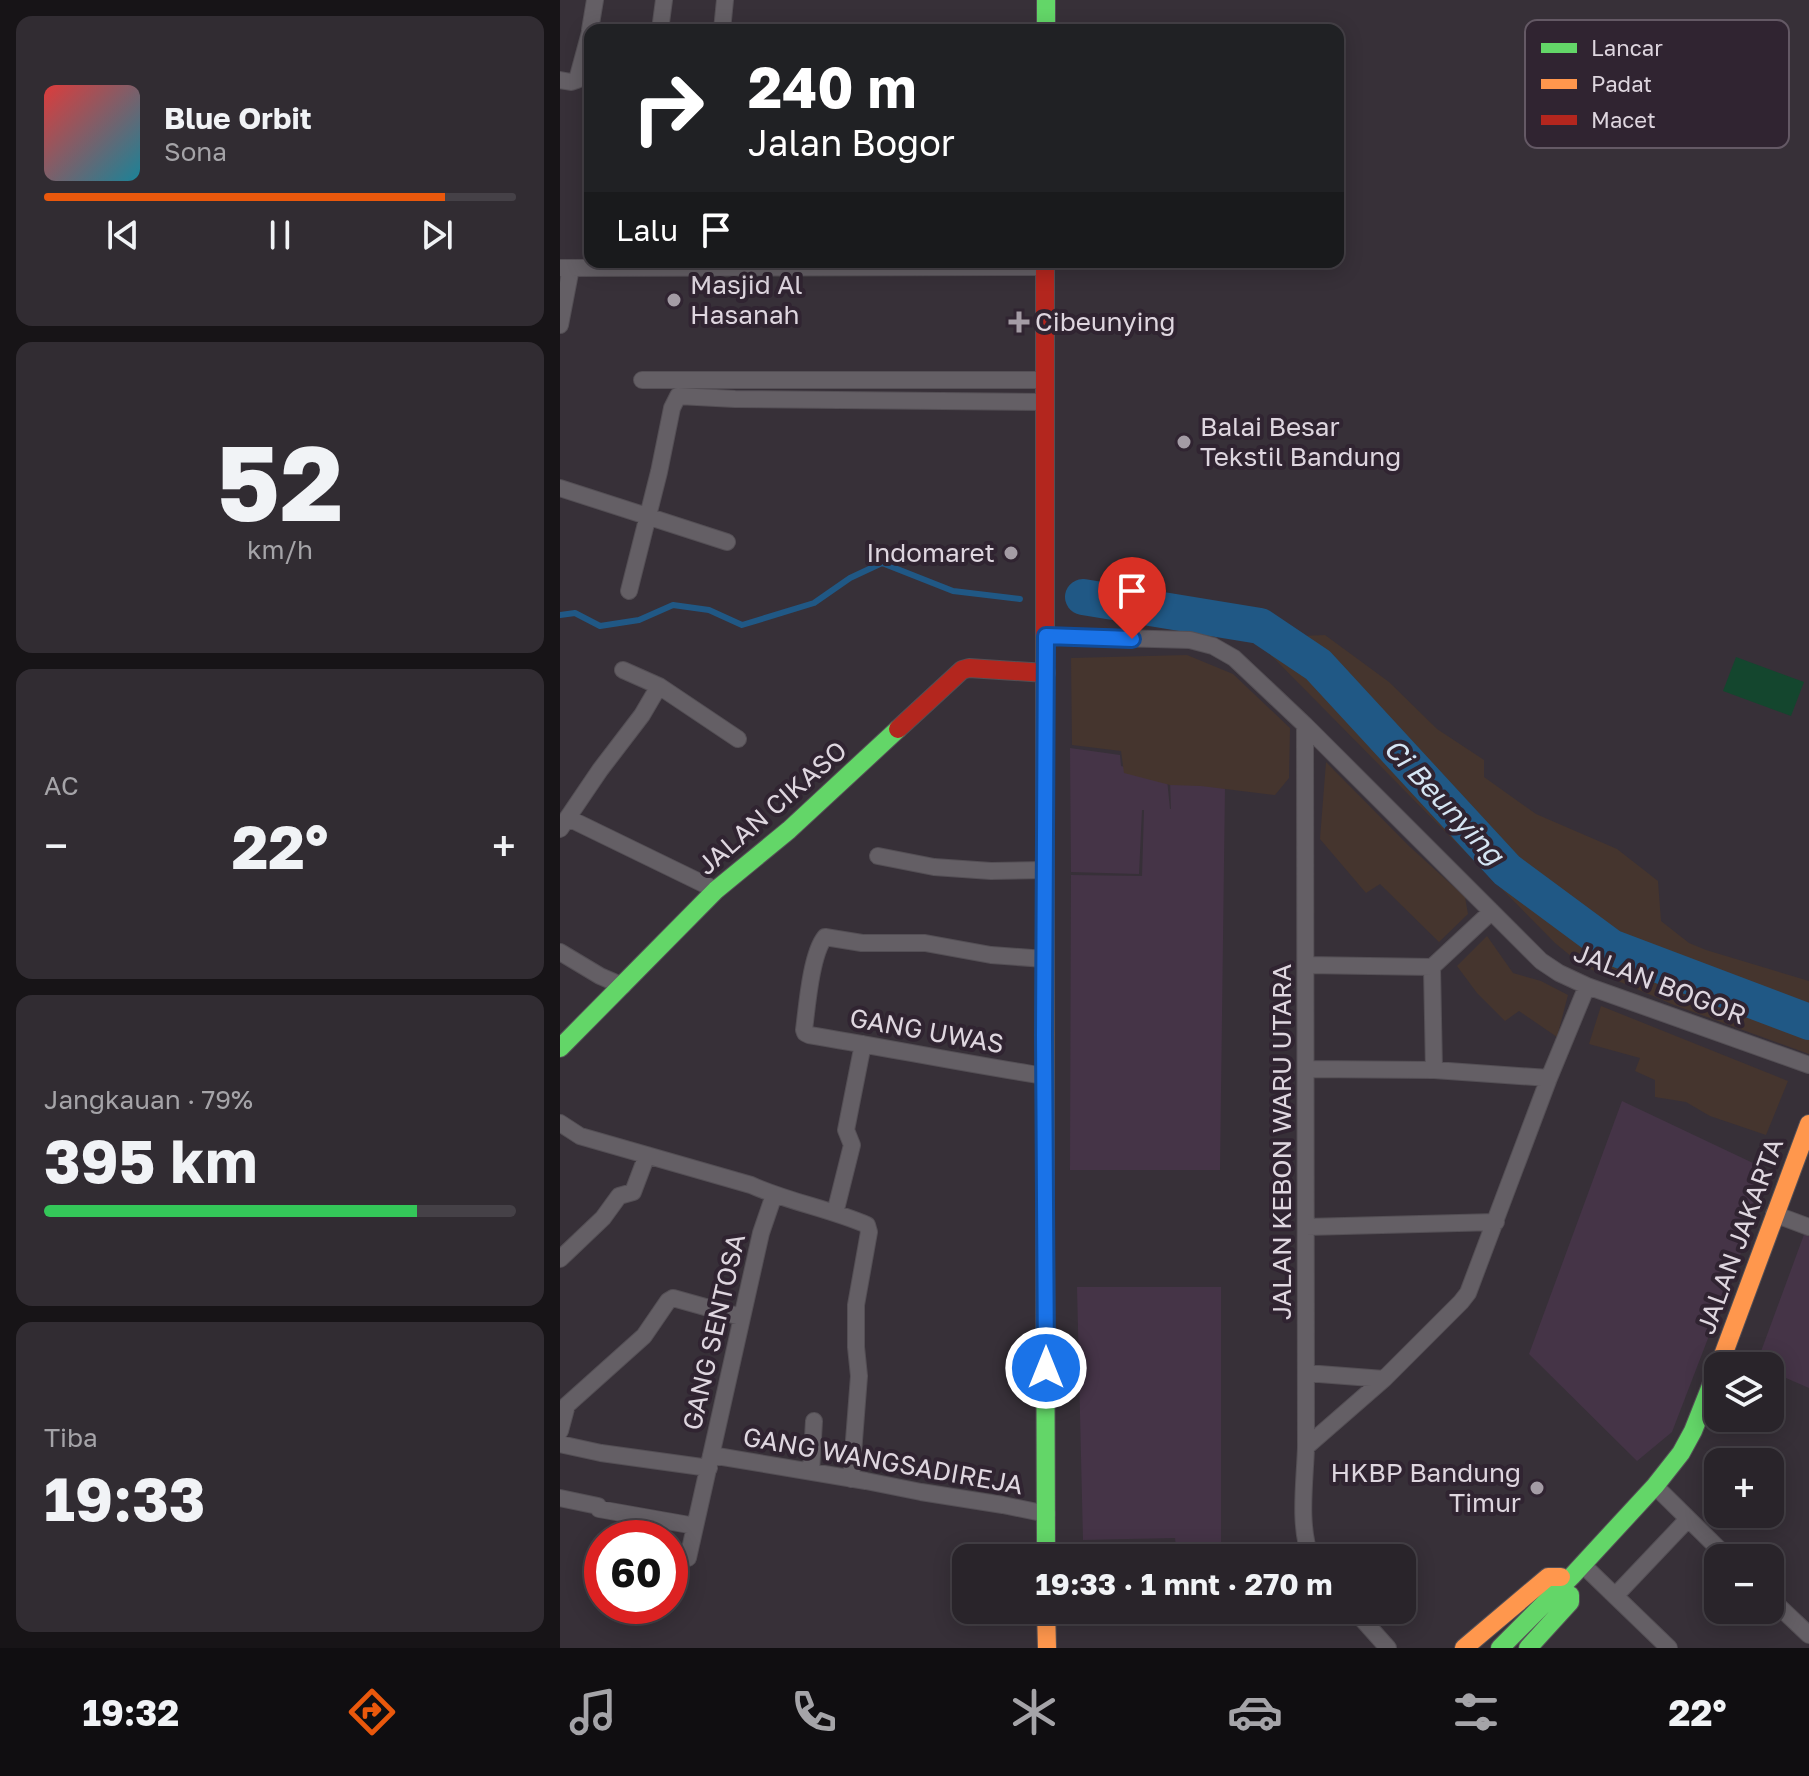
<!DOCTYPE html>
<html lang="id">
<head>
<meta charset="utf-8">
<style>
  :root { --surface:#29242a; --page:#312c32; --text:#f1f3f6; --muted:#a5a4a8; --line:#454147; --accent:#ea580c }
  body { margin:0; font-family:"Golos Text",sans-serif; background:var(--page); color:var(--text); height:100vh; display:flex; flex-direction:column; font-size:30px; white-space:nowrap }
  * { box-sizing:border-box; margin:0 }
  p { font-size:26px; color:var(--muted) }
  .icon { flex:none; width:44px; height:44px; fill:none; stroke:currentColor; stroke-width:2; stroke-linecap:round; stroke-linejoin:round }
  .map { position:relative; flex:1; overflow:hidden }
  .panel { display:flex; flex-direction:column; gap:16px; padding:16px; background:#171417; width:560px }
  .panel>* { flex:none }
  .guide { position:absolute; left:24px; top:24px; width:760px; height:244px; border-radius:16px; box-shadow:0 4px 20px #0003,0 0 0 2px var(--line); background:#202124; color:#fff; overflow:hidden }
  .tools { position:absolute; left:1144px; top:1352px; display:grid; gap:16px }
  .tools a { display:grid; place-items:center; width:80px; height:80px; border-radius:16px; background:var(--surface); box-shadow:0 4px 20px #0003,0 0 0 2px var(--line); font-size:40px }
  .speed { position:absolute; left:24px; top:1520px; display:flex; gap:16px; font-size:40px; font-weight:700; text-align:center }
  .speed>* { display:grid; place-content:center; width:104px; height:104px; border-radius:50%; background:var(--surface); box-shadow:0 4px 20px #0003,0 0 0 2px var(--line); line-height:1 }
  .speed .limit { border:12px solid #d22; background:#fff; color:#111 }
  .pin { position:absolute; display:grid; place-items:center; width:68px; height:68px; color:#fff; margin:-82px -34px; border-radius:50% 50% 50% 0; rotate:-45deg; box-shadow:0 0 8px #0007 }
  .pin .icon { rotate:45deg }
  .me { position:absolute; width:88px; margin:-44px; rotate:0deg; stroke-linejoin:round; filter:drop-shadow(0 0 6px #0008) }
  .turn { display:flex; align-items:center; gap:28px; height:168px; padding:0 32px; font-size:36px }
  .turn .icon { width:104px; height:104px; stroke-width:2.5 }
  .turn b { display:block; font-size:56px; line-height:68px }
  .then { display:flex; align-items:center; height:76px; padding:0 32px; background:#0003; gap:16px; font-size:30px }
  .big { font-size:60px; font-weight:700; line-height:1.1 }
  .panel .widget { flex:1; display:flex; flex-direction:column; justify-content:center; gap:12px; min-width:0; padding:0 28px; border-radius:16px; background:var(--page) }
  .panel .dial { align-items:center; gap:0 }
  .dial b { font-size:104px; line-height:1 }
  .song { display:flex; align-items:center; gap:24px }
  .cover { width:96px; height:96px; border-radius:12px; background:linear-gradient(135deg,hsl(0 70% 55%),hsl(190 70% 35%)) }
  .played { height:8px; border-radius:4px; background:linear-gradient(90deg,var(--accent) 85%,var(--line) 85%) }
  .keys { display:flex; justify-content:space-around; direction:ltr }
  .heat { display:flex; justify-content:space-between; align-items:center; font-size:44px; direction:ltr }
  .charge { height:12px; border-radius:6px; background:linear-gradient(90deg,#34c759 79%,var(--line) 0) }
  .trip { position:absolute; left:392px; top:1544px; width:464px; height:80px; border-radius:16px; background:var(--surface); box-shadow:0 4px 20px #0003,0 0 0 2px var(--line); font-weight:700; line-height:80px; text-align:center }
  .tab-bar { display:flex; height:128px; justify-content:space-around; align-items:center; background:#100e11; color:var(--muted) }
  .tab-bar .icon { width:56px; height:56px }
  .tab-bar .selected { color:var(--accent) }
  .tab-bar b { font-size:36px; color:var(--text) }
  main { display:flex; flex:1; min-height:0 }
  .map>svg:first-child { display:block }
</style>
</head>
<body>
<main>
<section class="panel">
<div class="widget">
<div class="song"><i class="cover"></i><div><b>Blue Orbit</b><p>Sona</p></div></div>
<div class="played"></div>
<div class="keys"><svg class="icon" aria-label="previous" viewBox="0 0 24 24"><path d="M18 5L8 12l10 7zM5 5v14"/></svg><svg class="icon" aria-label="pause" viewBox="0 0 24 24"><path d="M8 5v14M16 5v14"/></svg><svg class="icon" aria-label="next" viewBox="0 0 24 24"><path d="M6 5l10 7-10 7zM19 5v14"/></svg></div>
</div>
<div class="widget dial"><b>52</b><p>km/h</p></div>
<div class="widget"><p>AC</p>
<div class="heat"><a>−</a><b class="big">22°</b><a>+</a></div>
</div>
<div class="widget"><p>Jangkauan · 79%</p><b class="big">395 km</b><div class="charge"></div></div>
<div class="widget"><p>Tiba</p><b class="big">19:33</b></div>
</section>
<div class="map">
<svg width="1249" height="1648" viewBox="0 0 1249 1648">
  <rect width="100%" height="100%" fill="#373038"/>
  <path fill="#453447" d="M510,748l50,7 1,11 46,13 3,30h1l-1,-29 55,6 -5,384h-150l1,-295 71,1 2,-66h-2l-3,64 -68,-2z
    M1062,1101l150,71 -100,260 -35,29 -108,-107z
    M1249,1221v167l-39,-17v-5l-14,-1z
    M517,1287h144v265l-44,2 -2,-16 -92,2z"/>
  <path fill="#45352e" d="M765,635l64,47 48,47 47,31v17l52,37 81,35 41,32 3,40 28,22 17,7 103,31v73l-135,-49 -91,-39 -28,-23 -301,-305z
    M627,655l46,19 57,54 -1,50 -14,17 -74,-9 -31,-1 -46,-12 -3,-22 -49,-6 -1,-87z
    M766,762l83,84 56,51 3,17 -29,28 -59,-58 -14,9 -46,-54z
    M927,936l26,37 28,8 27,14 -11,42 -38,-26 -14,10 -28,-28 -20,-27z
    M1041,1006l187,75 -22,54 -56,-19 -24,-14 -31,-5v-17l-20,-9 5,-13 -51,-14z"/>
  <path fill="#14462e" d="M1176,657l68,25 -13,34 -68,-25z"/>
  <g fill="none" stroke-linecap="round" stroke-linejoin="round">
    <path stroke="#205885" stroke-width="6" d="M0,615l15,-2 25,13 39,-6 34,-15 36,5 33,15 72,-22 36,-25 32,-15 71,28 67,8"/>
    <path stroke="#205885" stroke-width="36" d="M523,597l177,29 58,39 189,205 104,77 198,75"/>
    <defs>
      <path id="street" d="M30,30l5,-30
        M100,30l4,-30
        M162,30l3,-30
        M0,80l11,2 6,-2 13,-48
        M0,268l485,-1
        M0,325l11,-57
        M82,380h404
        M0,488l167,54
        M69,591l30,-119 13,-64 6,-12 57,3 311,3
        M486,636l144,4 23,6 21,12 71,67 236,236 18,12 28,13 222,79
        M63,670l36,16 79,53
        M745,725l1,722c-1,34 -8,79 5,111
        M8,818l148,72
        M0,829l40,-59 42,-55 17,-29
        M318,856l56,11 57,4 55,-1
        M0,952l40,24 23,10
        M746,965l126,2 59,-55
        M872,967l2,103
        M746,1069l128,1 115,8
        M485,1076c-79,-12 -157,-28 -236,-41l-4,-2 -1,-3c3,-23 7,-76 21,-93l37,6h63l66,12 54,4
        M0,1123l20,13 171,49c38,17 79,24 116,40l2,7 -13,73v42l3,29 -8,103
        M275,1213l17,-68 -6,-15 17,-86
        M1214,1214l35,13
        M746,1227l190,-5
        M0,1259l43,-41 16,-22 14,-4 14,-37
        M746,1373l78,6
        M0,1431l7,-26 77,-69 24,-35 5,-3 68,19
        M0,1444l41,9 108,15
        M746,1447l78,-68 77,-77 7,-9 81,-215 38,-92
        M151,1455l155,26 55,11 82,13 44,9
        M251,1472l3,-51
        M1095,1486l73,72
        M0,1498l38,8 1,3 96,17
        M128,1558l73,-325 13,-38
        M1023,1565l86,83
        M1055,1596l73,-77
        M1210,1598l39,37
        M794,1610l34,38"/>
      <path id="fast" d="M486,0v30
        M0,1048l156,-158 73,-60 109,-101
        M485,1240l1,318
        M940,1648l72,-72 83,-90 26,-33 12,-22 25,-63
        M968,1648l42,-46v-7"/>
      <path id="slow" d="M485,1240v-336
        M1159,1366l90,-242
        M486,1610l1,38
        M904,1648l84,-71h13"/>
      <path id="jam" d="M338,729l64,-59 7,-2 77,5
        M485,904v-642"/>
    </defs>
    <use href="#street" stroke="#544f55" stroke-width="18"/>
    <use href="#fast" stroke="#544f55" stroke-width="20"/>
    <use href="#slow" stroke="#544f55" stroke-width="20"/>
    <use href="#jam" stroke="#544f55" stroke-width="20"/>
    <use href="#street" stroke="#645f65" stroke-width="16"/>
    <use href="#fast" stroke="#63d668" stroke-width="18"/>
    <use href="#slow" stroke="#ff974d" stroke-width="18"/>
    <use href="#jam" stroke="#b3261e" stroke-width="18"/>
  </g>
  <g fill="none" stroke-linecap="round" stroke-linejoin="round">
    <defs>
      <path id="route" d="M486,1368l-2,-333 2,-399 86,3"/>
    </defs>
    <use href="#route" stroke="#114b97" stroke-width="20"/>
    <use href="#route" stroke="#1a73e8" stroke-width="14"/>
  </g>
  <g fill="#a49ca5" stroke="#302431" stroke-width="3">
    <circle cx="114" cy="300" r="8"/>
    <path d="M455 310h8v8h8v8h-8v8h-8v-8h-8v-8h8z"/>
    <circle cx="624" cy="442" r="8"/>
    <circle cx="451" cy="553" r="8"/>
    <circle cx="977" cy="1488" r="8"/>
  </g>
  <g text-anchor="middle" stroke-width="8" stroke-linejoin="round" paint-order="stroke">
    <g font-size="26" fill="#ded6df" stroke="#302431" text-anchor="start">
      <text x="130" y="294">Masjid Al<tspan x="130" dy="30">Hasanah</tspan></text>
      <text x="475" y="331">Cibeunying</text>
      <text x="640" y="436">Balai Besar<tspan x="640" dy="30">Tekstil Bandung</tspan></text>
      <text x="435" y="562" text-anchor="end">Indomaret</text>
      <text x="961" y="1482" text-anchor="end">HKBP Bandung<tspan x="961" dy="30">Timur</tspan></text>
    </g>
    <g font-size="26" fill="#ded6df" stroke="#302431">
      <text transform="translate(212 808) rotate(-41)" y="9">JALAN CIKASO</text>
      <text transform="translate(1100 984) rotate(21)" y="9">JALAN BOGOR</text>
      <text transform="translate(367 1031) rotate(10)" y="9">GANG UWAS</text>
      <text transform="translate(722 1142) rotate(-90)" y="9">JALAN KEBON WARU UTARA</text>
      <text transform="translate(1180 1236) rotate(-70)" y="9">JALAN JAKARTA</text>
      <text transform="translate(154 1332) rotate(-77)" y="9">GANG SENTOSA</text>
      <text transform="translate(323 1461) rotate(10)" y="9">GANG WANGSADIREJA</text>
    </g>
    <g font-size="28" font-style="italic" fill="#d5e5f3" stroke="#302431">
      <text transform="translate(884 801) rotate(47)" y="10">Ci Beunying</text>
    </g>
  </g>
  <rect x="965" y="20" width="264" height="128" rx="12" fill="#302431" stroke="#645965" stroke-width="2"/>
  <rect x="981" y="43" width="36" height="10" fill="#63d668"/>
  <rect x="981" y="79" width="36" height="10" fill="#ff974d"/>
  <rect x="981" y="115" width="36" height="10" fill="#b3261e"/>
  <g font-size="22" fill="#ded6df">
    <text x="1031" y="56">Lancar</text>
    <text x="1031" y="92">Padat</text>
    <text x="1031" y="128">Macet</text>
  </g>
</svg>
<div class="tools">
<a><svg class="icon" aria-label="layers" viewBox="0 0 24 24"><path d="M12 4l9 5-9 5-9-5zM3 14l9 5 9-5"/></svg></a>
<a>+</a>
<a>−</a>
</div>
<div class="speed"><div class="limit">60</div></div>
<div class="pin" style="left:572px;top:639px;background:#d93025"><svg class="icon" aria-label="arrive" viewBox="0 0 24 24"><path d="M6 21V4h12l-3 4 3 4H6"/></svg></div>
<svg class="me" style="left:486px;top:1368px" viewBox="-20 -20 40 40"><circle r="17" fill="#1a73e8" stroke="#fff" stroke-width="3"/><path d="M0-11L8 9 0 5-8 9z" fill="#fff"/></svg>
<div class="trip">19:33 · 1 mnt · 270 m</div>
<div class="guide">
<div class="turn"><svg class="icon" aria-label="right" viewBox="0 0 24 24"><path d="M7 20v-9h11M14 6l5 5-5 5"/></svg><div><b>240 m</b>Jalan Bogor</div></div>
<div class="then">Lalu<svg class="icon" aria-label="arrive" viewBox="0 0 24 24"><path d="M6 21V4h12l-3 4 3 4H6"/></svg></div>
</div>
</div>
</main>
<nav class="tab-bar">
<b>19:32</b>
<svg class="icon selected" aria-label="directions" viewBox="0 0 24 24"><path d="M12 3l9 9-9 9-9-9zM9 14v-3h6M13 9l2 2-2 2"/></svg>
<svg class="icon" aria-label="music" viewBox="0 0 24 24"><path d="M9 18V5l10-2v13"/><circle cx="6" cy="18" r="3"/><circle cx="16" cy="16" r="3"/></svg>
<svg class="icon" aria-label="phone" viewBox="0 0 24 24"><path d="M5 4h4l2 5-3 2q2 4 5 5l2-3 5 2v4C11 20 4 13 5 4z"/></svg>
<svg class="icon" aria-label="climate" viewBox="0 0 24 24"><path d="M12 3v18M4 7l16 10M4 17L20 7"/></svg>
<svg class="icon" aria-label="car" viewBox="0 0 24 24"><path d="M5 17H2v-5l4-1 3-4h7l3 4 3 1v5h-3M9 17h6M6 11h13"/><circle cx="7" cy="17" r="2"/><circle cx="17" cy="17" r="2"/></svg>
<svg class="icon" aria-label="filters" viewBox="0 0 24 24"><path d="M4 7h16M4 17h16"/><circle cx="9" cy="7" r="2"/><circle cx="15" cy="17" r="2"/></svg>
<b>22°</b>
</nav>
</body>
</html>
